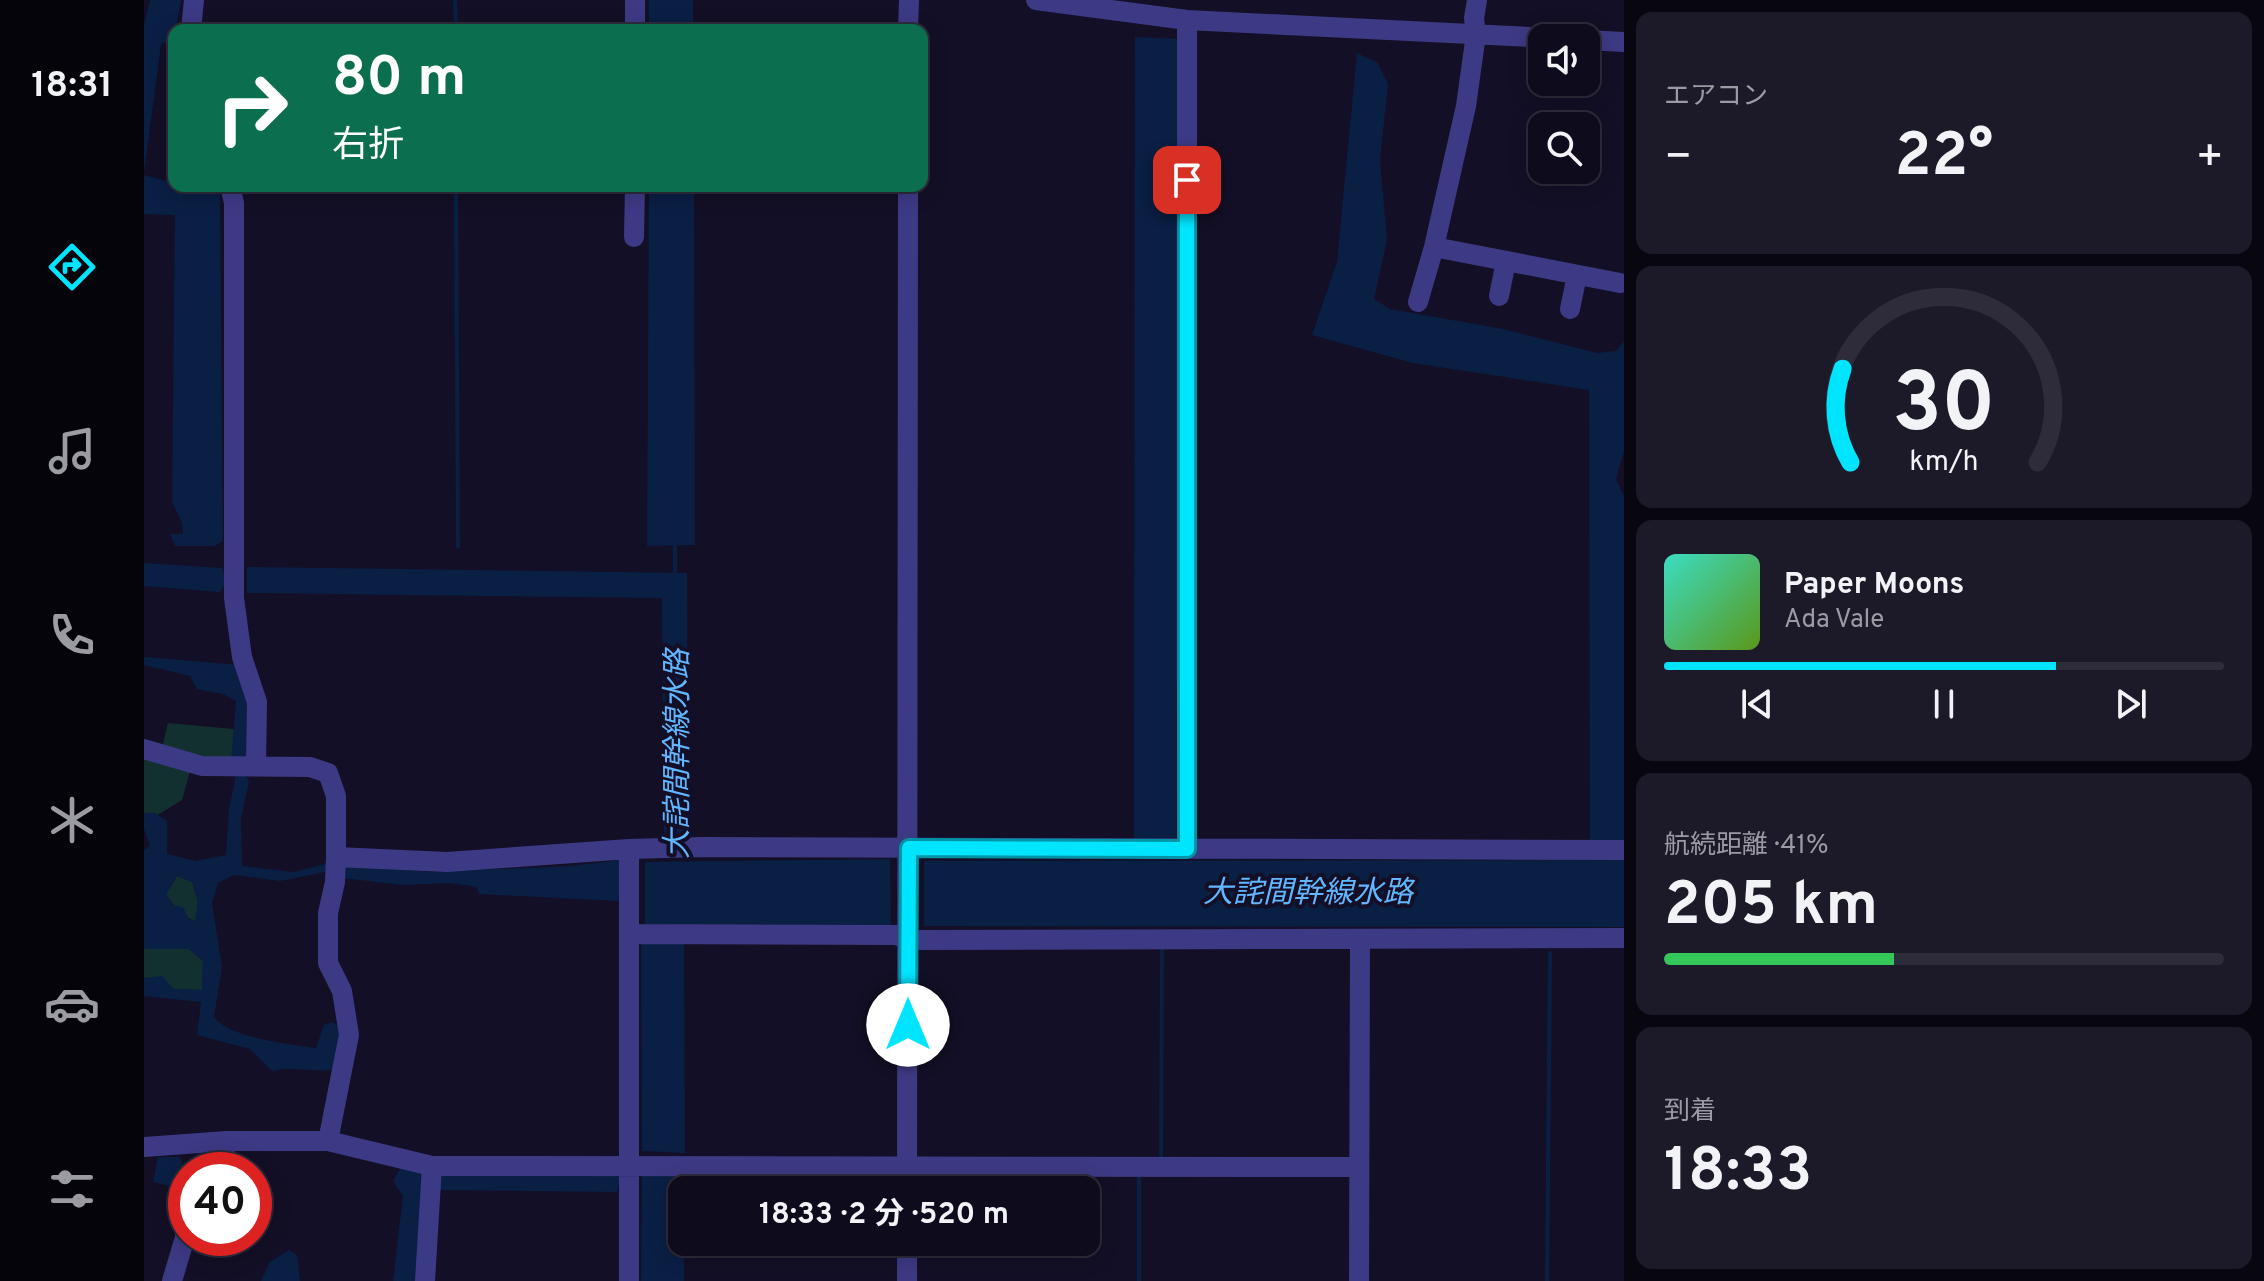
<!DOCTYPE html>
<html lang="ja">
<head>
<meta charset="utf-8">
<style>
  :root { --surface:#0e0b1c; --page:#1c1929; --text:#f1f3f6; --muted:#9b9ba3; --line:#2e2b3b; --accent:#00e5ff }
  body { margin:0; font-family:Overpass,"Noto Sans JP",sans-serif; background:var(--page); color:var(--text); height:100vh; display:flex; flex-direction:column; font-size:30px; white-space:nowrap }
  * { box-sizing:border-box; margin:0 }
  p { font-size:26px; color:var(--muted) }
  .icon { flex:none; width:44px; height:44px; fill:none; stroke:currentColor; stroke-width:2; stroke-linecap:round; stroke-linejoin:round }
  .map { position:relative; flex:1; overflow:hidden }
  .details { display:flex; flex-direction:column; gap:12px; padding:12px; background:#08060f; width:640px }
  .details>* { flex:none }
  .guide { position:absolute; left:24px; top:24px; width:760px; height:168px; border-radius:16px; box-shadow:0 4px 20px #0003,0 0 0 2px var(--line); background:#0b6e4f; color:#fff; overflow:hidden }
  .controls { position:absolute; left:1384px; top:24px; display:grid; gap:16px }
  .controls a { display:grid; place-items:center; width:72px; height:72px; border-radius:16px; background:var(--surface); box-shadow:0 4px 20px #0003,0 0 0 2px var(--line); font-size:40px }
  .speed { position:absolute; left:24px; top:1152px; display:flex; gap:16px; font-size:40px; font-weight:700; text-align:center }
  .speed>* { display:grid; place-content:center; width:104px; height:104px; border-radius:50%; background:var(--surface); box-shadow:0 4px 20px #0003,0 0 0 2px var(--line); line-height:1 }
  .speed .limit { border:12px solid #d22; background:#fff; color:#111 }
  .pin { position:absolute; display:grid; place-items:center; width:68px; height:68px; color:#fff; margin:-34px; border-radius:16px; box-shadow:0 4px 12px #0006 }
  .me { position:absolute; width:88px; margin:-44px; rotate:0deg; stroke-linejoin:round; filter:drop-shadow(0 0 6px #0008) }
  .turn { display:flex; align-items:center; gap:28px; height:168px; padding:0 32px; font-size:36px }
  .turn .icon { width:104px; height:104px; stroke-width:2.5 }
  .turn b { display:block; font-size:56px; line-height:68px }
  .big { font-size:60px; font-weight:700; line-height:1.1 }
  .details .card { flex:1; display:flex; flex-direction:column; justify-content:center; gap:12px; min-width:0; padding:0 28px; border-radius:16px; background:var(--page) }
  .details .dial { align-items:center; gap:0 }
  .dial svg { height:208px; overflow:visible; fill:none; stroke:var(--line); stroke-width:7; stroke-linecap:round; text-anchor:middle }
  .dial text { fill:var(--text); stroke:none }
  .song { display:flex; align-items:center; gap:24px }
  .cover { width:96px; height:96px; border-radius:12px; background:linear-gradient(135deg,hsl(170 70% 55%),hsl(90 70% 35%)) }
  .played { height:8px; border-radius:4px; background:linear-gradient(90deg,var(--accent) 70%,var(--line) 70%) }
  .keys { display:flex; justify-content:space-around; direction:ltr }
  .heat { display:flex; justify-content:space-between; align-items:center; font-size:44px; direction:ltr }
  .charge { height:12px; border-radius:6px; background:linear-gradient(90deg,#34c759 41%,var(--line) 0) }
  .trip { position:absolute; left:524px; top:1176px; width:432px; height:80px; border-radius:16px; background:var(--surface); box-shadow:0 4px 20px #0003,0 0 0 2px var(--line); font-weight:700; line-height:80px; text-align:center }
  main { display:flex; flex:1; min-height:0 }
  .dock { display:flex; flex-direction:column; width:144px; justify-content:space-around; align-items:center; background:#06040b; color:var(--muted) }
  .dock .icon { width:56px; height:56px }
  .dock .on { color:var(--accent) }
  .dock b { font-size:36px; color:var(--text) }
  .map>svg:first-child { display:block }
</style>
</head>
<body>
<main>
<nav class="dock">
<b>18:31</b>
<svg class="icon on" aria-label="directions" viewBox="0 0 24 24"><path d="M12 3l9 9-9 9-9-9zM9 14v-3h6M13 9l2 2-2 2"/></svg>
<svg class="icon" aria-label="music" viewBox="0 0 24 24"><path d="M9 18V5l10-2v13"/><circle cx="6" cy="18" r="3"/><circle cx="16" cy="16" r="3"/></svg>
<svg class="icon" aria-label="phone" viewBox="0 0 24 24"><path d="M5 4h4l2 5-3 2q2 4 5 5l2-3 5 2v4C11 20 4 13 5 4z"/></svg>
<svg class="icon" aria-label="climate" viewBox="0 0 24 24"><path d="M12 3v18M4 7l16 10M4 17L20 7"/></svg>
<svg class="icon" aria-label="car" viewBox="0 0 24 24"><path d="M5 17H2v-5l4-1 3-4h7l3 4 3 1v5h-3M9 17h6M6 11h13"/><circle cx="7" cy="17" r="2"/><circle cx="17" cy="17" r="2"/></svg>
<svg class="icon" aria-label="filters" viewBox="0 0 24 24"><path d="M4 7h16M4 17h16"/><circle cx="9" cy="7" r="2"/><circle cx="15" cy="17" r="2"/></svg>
</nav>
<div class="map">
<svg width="1480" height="1281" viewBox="0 0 1480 1281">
  <rect width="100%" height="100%" fill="#130f26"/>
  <path fill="#12302f" d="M24,723l76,7 -4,46 -49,-8 -9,32 -31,19 -7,-1v-74l18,4z
    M33,876l15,5 6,20 -2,20c-14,-4 -23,-16 -30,-27z
    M0,949h45l14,12 -1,29 -28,-1 -30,-11z"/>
  <path fill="#0a1f44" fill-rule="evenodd" d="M6,0h31l-7,39 -13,5 -17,128v-147z
    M505,0h44v30h-44z
    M991,37l46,2 -5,800h-42z
    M1213,53l21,10 10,21 -8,76 7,80 -13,59 16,10 113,20 94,24 19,-2 8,-10v110l-8,28 8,17v344h-34l-1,-450 -176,-27 -101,-28 25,-73z
    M0,175l30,8v3h12l34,9 3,346 -8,5h-40l-5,-12h13l-1,-11 -10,-21 3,-287 -31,-1z
    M505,186h45l1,359 -48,1z
    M0,563l78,5 4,14 -6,10 -76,-6z
    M103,567l440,6 1,269h-24l-2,-244 -415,-5z
    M0,657l95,8c12,38 17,67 5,107l5,9 -8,38 1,47 52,6 31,-8 105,8 139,-6 53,-6 -1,41 -142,-7 -2,-7 -27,-4 -47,2 -61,-7 -17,-6 -45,9 -46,-6 -16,8 -6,20 10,64 -8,50c16,21 75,27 102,31l8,-23 8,-3 9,6 -8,42c-21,2 -43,-4 -61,1l-22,-22 -53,-14 4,-33 -57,-6v-18l18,-2 12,13 28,1 1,-29 -14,-12h-45v-99l6,-4 -6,-17v-16h11l12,8v33l29,7 30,-6 3,-46 7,-34 -5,-15 5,-59 -13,-7 -26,-5 -7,-13 -46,-11zM33,876l15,6 6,19 -3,20 -6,-2 -6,-12 -10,-2 -7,-11z
    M746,859l1,66 -246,-1v-62z
    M1480,860v67l-700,-1v-65z
    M497,943h43l1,210 -43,-2z
    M59,1153h10l-3,17h-24v20l-33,-8 5,-25h22l4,10 8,3z
    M259,1164l17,6 5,10 -9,101h-23l10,-85 -10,-15z
    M299,1171l174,1 3,9 -3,11 -177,-2 -2,-13z
    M498,1175l42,1v105h-43z
    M145,1250l8,5 3,26h-39l9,-19z"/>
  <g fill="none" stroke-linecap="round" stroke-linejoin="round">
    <path stroke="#0a1f44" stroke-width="4" d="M311,0l1,30
      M312,186l2,360
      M531,540v36
      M1017,1158l1,-209
      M995,1281v-106
      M1403,1281l3,-328"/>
    <path stroke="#3d3a85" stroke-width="20" d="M892,0l151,20 362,18
      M47,30l3,-30
      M491,30v-30
      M764,30l1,-30
      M1442,40l38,2
      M86,186l4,17v395l8,59 15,45 -1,63
      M490,237l1,-51
      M1290,247l186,36
      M1355,296l7,-35
      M1274,302l16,-55 32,-141 10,-72 -2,-16 3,-18
      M1426,309l7,-34
      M0,749l58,17 108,1 18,6 8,23v61l-1,25 -7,31v50l14,28 7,44 -21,106
      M1043,849v-829
      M192,857l111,5 182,-13 73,-2 922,3
      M487,934l265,1 13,5 715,-2
      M0,1147l83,-6h101l104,25 926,1
      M75,1170l8,-29
      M763,1190l1,-1004
      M28,1281l14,-47
      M281,1281l7,-115
      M485,1281v-432
      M763,1281v-39
      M1215,1281l1,-342"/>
  </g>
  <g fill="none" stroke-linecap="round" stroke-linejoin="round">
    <defs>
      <path id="route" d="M764,1025l1,-177 278,1v-669"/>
    </defs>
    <use href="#route" stroke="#0095a6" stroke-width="20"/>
    <use href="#route" stroke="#00e5ff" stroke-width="14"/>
  </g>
  <g text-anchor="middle" stroke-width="8" stroke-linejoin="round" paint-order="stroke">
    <g font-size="30" font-style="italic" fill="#62b6ff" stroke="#130f26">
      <text transform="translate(533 754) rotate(-90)" y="10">大詫間幹線水路</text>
      <text x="1164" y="902">大詫間幹線水路</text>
    </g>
  </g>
</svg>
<div class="controls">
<a><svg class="icon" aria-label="sound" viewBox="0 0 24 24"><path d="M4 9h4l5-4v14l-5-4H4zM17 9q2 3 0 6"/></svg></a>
<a><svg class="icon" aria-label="search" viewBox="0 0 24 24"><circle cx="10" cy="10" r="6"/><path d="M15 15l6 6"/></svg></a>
</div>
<div class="speed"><div class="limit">40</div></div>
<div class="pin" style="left:1043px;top:180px;background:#d93025"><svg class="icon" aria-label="arrive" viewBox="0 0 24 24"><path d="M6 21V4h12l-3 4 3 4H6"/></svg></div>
<svg class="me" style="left:764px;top:1025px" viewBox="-20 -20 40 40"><circle r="19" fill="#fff"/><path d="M0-13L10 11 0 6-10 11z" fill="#00e5ff"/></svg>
<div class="trip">18:33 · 2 分 · 520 m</div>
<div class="guide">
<div class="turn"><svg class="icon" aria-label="right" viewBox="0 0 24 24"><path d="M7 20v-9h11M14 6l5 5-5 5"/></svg><div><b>80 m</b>右折</div></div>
</div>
</div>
<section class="details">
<div class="card"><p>エアコン</p>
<div class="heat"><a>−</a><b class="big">22°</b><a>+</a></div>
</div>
<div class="card dial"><svg viewBox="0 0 100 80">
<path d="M14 69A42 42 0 1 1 86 69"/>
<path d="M14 69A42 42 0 0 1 11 33" stroke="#00e5ff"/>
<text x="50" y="56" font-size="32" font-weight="700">30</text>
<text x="50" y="72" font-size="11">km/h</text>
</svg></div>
<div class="card">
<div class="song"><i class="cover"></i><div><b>Paper Moons</b><p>Ada Vale</p></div></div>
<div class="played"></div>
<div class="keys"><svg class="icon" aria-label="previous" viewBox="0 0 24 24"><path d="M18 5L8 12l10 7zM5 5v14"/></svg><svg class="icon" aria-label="pause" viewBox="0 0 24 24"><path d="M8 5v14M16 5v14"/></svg><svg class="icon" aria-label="next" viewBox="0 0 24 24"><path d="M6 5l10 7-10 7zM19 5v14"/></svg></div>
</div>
<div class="card"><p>航続距離 · 41%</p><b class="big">205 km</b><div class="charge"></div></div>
<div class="card"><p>到着</p><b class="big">18:33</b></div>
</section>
</main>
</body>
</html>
